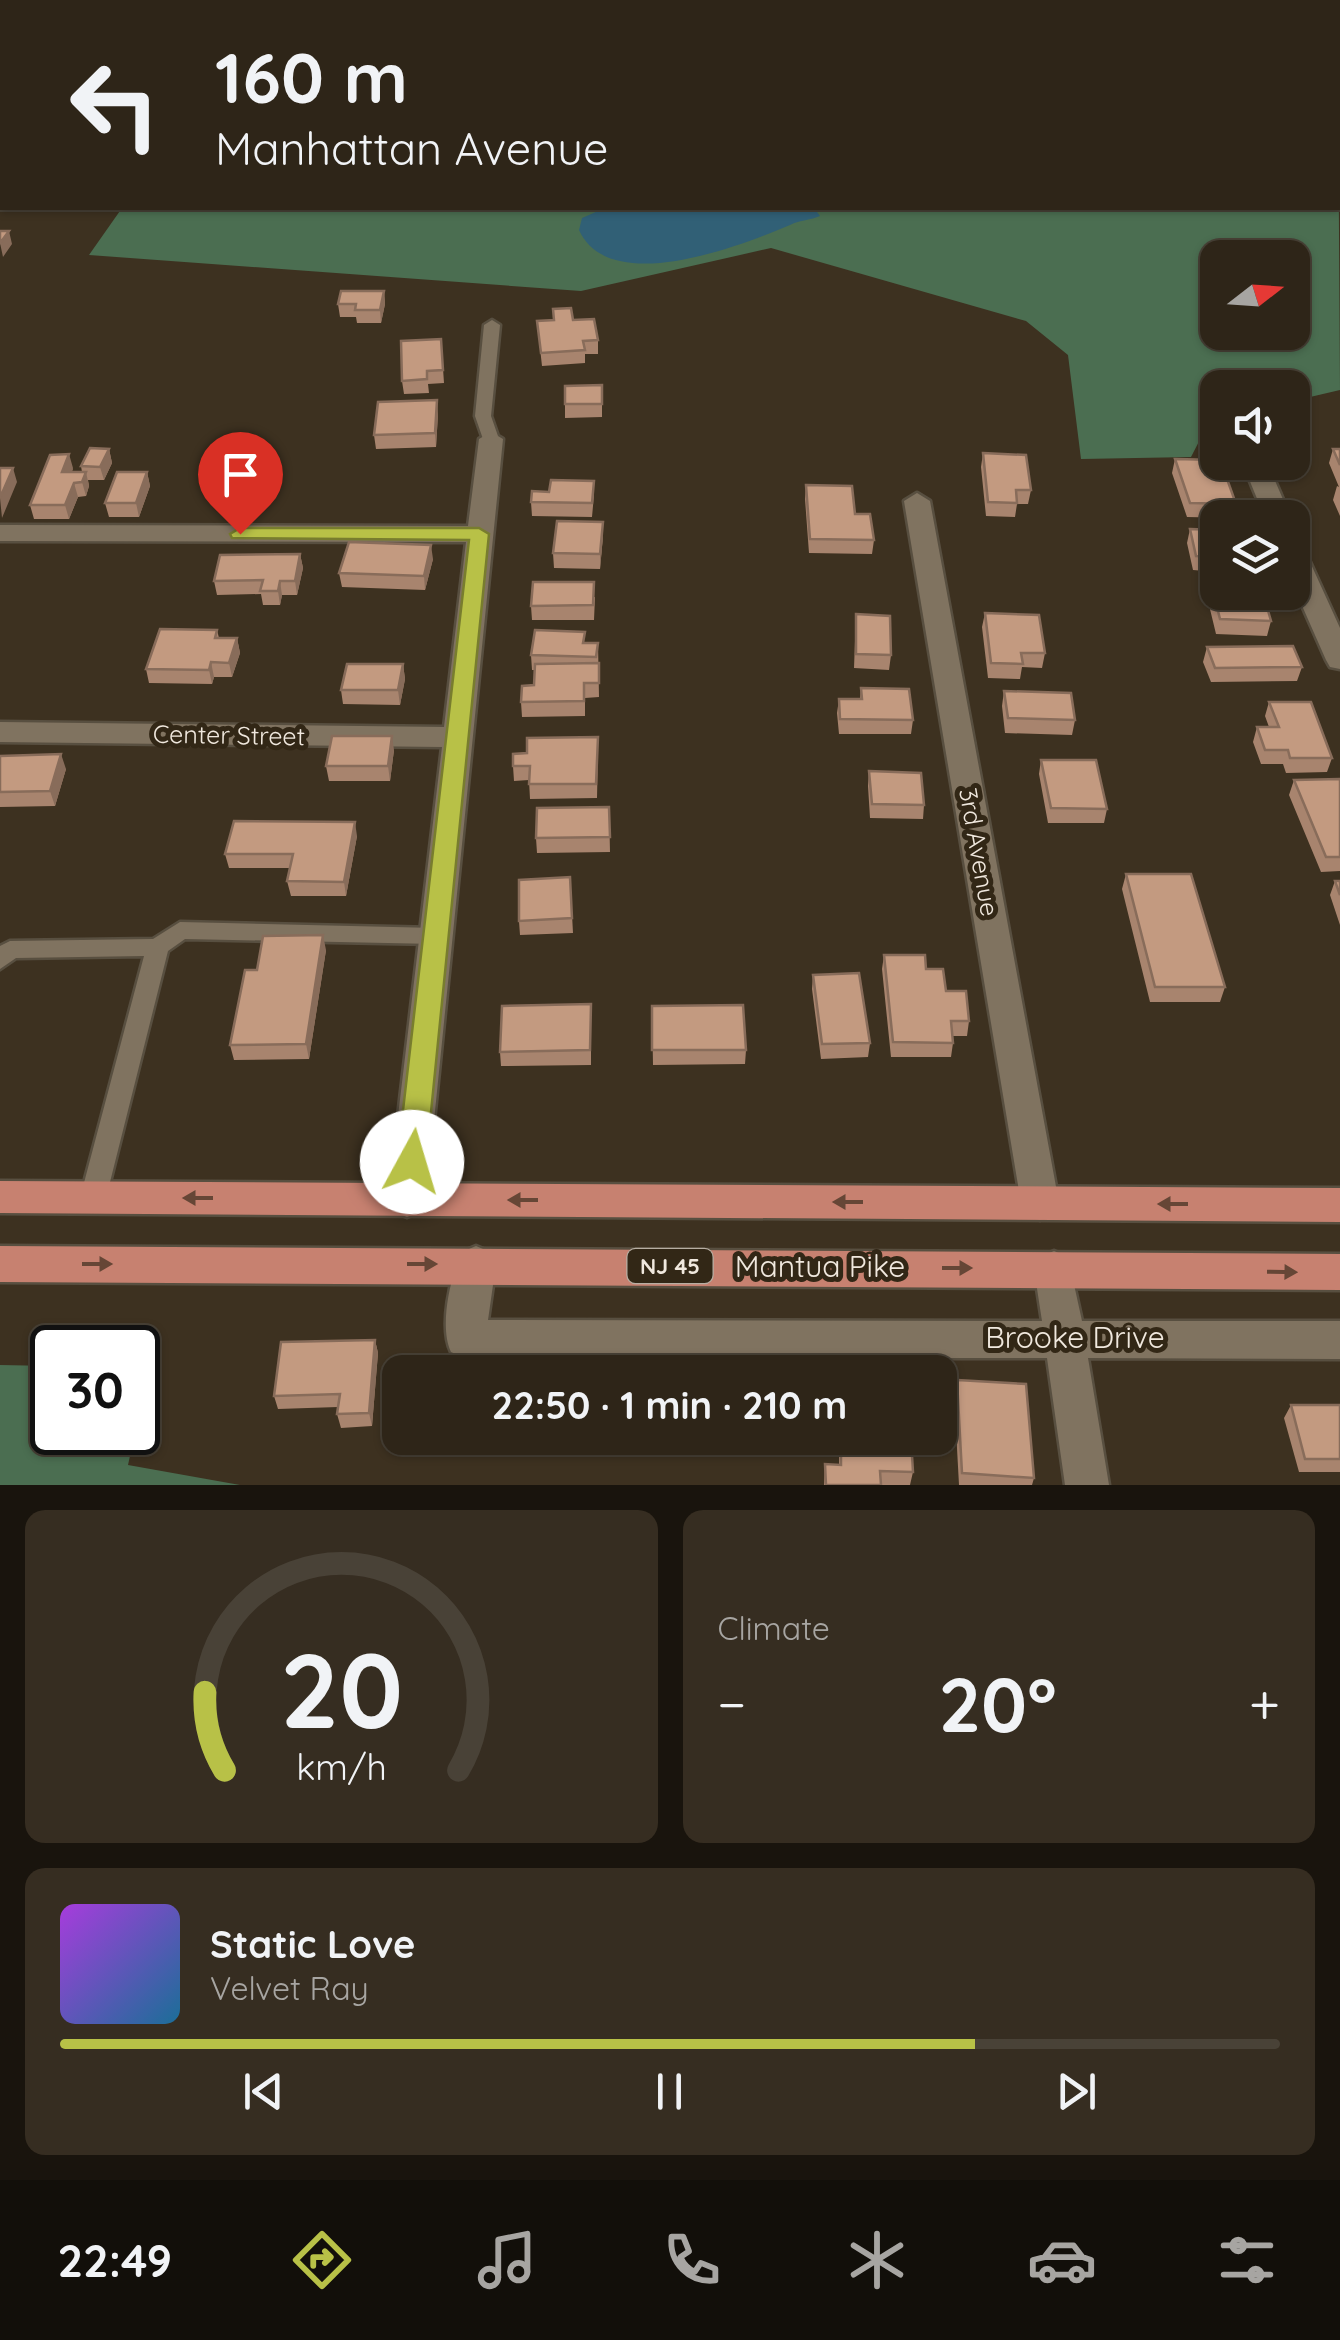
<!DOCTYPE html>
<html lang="en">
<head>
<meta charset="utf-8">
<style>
  :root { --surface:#2e2518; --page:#362d21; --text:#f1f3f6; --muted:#a7a5a2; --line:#494237; --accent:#b8c147 }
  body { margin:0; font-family:Quicksand,sans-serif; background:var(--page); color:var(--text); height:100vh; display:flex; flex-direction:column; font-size:38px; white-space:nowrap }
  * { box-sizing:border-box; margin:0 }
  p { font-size:32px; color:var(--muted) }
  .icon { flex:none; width:55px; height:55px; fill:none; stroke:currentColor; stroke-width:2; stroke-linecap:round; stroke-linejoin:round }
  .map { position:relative; height:1485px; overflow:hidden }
  .sheet { display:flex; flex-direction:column; gap:25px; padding:25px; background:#19140d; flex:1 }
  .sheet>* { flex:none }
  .banner { position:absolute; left:0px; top:0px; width:1340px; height:210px; box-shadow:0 2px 8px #0004,0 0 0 2px var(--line); background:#2e2518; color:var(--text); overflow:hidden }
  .needle { width:65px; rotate:73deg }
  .tools { position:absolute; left:1200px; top:240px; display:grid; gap:20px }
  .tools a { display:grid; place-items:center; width:110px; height:110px; border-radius:20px; background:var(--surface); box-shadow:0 2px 8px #0004,0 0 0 2px var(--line); font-size:50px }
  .speed { position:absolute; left:30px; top:1325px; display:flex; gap:20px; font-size:50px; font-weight:700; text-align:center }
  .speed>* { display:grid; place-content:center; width:130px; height:130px; border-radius:50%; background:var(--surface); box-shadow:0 2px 8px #0004,0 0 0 2px var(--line); line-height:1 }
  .speed .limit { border:5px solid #111; border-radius:15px; background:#fff; color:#111 }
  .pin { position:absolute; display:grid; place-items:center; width:85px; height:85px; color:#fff; margin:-102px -42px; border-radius:50% 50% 50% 0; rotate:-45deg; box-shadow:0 0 10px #0007 }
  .pin .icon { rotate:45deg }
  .me { position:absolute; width:110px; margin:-55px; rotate:6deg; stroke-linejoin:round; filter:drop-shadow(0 0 8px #0008) }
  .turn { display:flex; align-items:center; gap:35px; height:210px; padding:0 50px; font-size:45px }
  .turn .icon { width:130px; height:130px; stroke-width:2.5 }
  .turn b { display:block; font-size:70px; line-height:85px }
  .big { font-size:75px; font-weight:700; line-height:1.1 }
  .sheet .card { flex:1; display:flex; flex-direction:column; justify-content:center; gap:15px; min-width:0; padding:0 35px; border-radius:20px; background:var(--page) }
  .sheet .dial { align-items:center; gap:0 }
  .dial svg { height:260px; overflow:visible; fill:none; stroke:var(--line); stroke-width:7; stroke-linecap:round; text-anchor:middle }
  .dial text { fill:var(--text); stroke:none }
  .song { display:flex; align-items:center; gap:30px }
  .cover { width:120px; height:120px; border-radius:15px; background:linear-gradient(135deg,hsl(280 70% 55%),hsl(200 70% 35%)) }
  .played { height:10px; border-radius:5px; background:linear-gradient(90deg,var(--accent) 75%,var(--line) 75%) }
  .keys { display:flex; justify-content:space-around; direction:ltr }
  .heat { display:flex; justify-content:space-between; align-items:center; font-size:55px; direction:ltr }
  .sheet .tiles { flex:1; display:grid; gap:25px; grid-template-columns:1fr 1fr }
  .card:last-child { grid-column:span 2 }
  .trip { position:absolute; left:382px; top:1355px; width:575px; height:100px; border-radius:20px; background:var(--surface); box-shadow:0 2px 8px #0004,0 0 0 2px var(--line); font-weight:700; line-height:100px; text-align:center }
  .menu { display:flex; height:160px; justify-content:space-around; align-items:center; background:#120f0a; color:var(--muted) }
  .menu .icon { width:70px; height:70px }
  .menu .selected { color:var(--accent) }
  .menu b { font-size:45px; color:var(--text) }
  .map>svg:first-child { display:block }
</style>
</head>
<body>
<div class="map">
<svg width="1340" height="1485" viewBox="0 0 1340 1485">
  <rect width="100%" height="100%" fill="#3d3120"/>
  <path fill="#4b6e51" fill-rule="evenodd" d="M1338,70l2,320 -47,11 -1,-13h-74l-1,32 -8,2 -18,35 -110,2 -13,-104 -42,-34 -255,-73 -190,43 -492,-36 33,-47h1216zM1218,258h74v74h-74z
    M0,1365l52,1v66l83,1 -7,32 112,20h-240z"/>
  <path fill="#316076" d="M605,208h209l6,8c-9,4 -20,4 -30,9 -48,20 -180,73 -211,5l3,-12z"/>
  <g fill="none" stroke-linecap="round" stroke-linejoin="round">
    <defs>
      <path id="lane" d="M492,320l8,5 -9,91 8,23 -8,5 -8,-5 -8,-23 9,-91z
        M180,922l256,6 8,2 3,6 -3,6 -8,2 -251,-5 -17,12 -62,247 -4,8 -9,3 -9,-3 -4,-8 64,-242 -128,2 -16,11v-23l10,-5 143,-2z"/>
      <path id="street" d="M841,0h16v2h-16z
        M1245,0h39l1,2h-39z
        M2,124v14l-2,1v-14z
        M491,432l12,7 -77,761 -6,12 -13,5 -13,-5 -6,-12 54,-453 -442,-5v-20l444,5 22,-185 -466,-1v-16l468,1 11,-87z
        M1242,462h25l24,56h-26z
        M917,493l13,8 129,702 -5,12 -14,5 -14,-5 -5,-12 -117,-702z
        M1292,543l13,8 35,77v41l-10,-2 -4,-7 -34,-77z
        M476,1246l14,6 6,12 -8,56 554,1 -8,-52 6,-12 14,-6 14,6 14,64h258v38l-252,-1 21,127h-44l-18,-127h-582l-14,-6c-12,-25 -1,-75 11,-100z"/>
      <path id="primary" d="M0,1181l1340,7v34l-1340,-9z
        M0,1246l1340,8v36l-1340,-8z"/>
    </defs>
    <use href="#lane" stroke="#584f40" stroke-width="5"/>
    <use href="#street" stroke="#584f40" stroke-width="5"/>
    <use href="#primary" stroke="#584f40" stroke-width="5"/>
    <use href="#lane" fill="#807360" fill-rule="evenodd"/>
    <use href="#street" fill="#807360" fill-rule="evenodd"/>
    <use href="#primary" fill="#c78170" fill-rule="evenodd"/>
  </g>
  <path fill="#a8846e" d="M2,155v47h-2v-36h2l-2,-8z
    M384,291l1,13 -4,19h-24l-1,-6h-16l-2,-13z
    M553,309l20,11 25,20v14h-13v9l-43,3 -5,-45 17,-1z
    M441,339l3,44 -16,1 1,9 -25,1 -2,-13z
    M602,385v32l-37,1v-14z
    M438,414l-2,33 -60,2 -2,-14z
    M109,449l3,14 -8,17h-16l1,6 -3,10 -8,1 -9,22h-35l-4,-14 43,-37 -1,4h10l-1,-6z
    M1333,449h7v67l-7,-16 4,-14 2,1 -10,-24z
    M983,453l48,37 -3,14h-11l-2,13 -29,-1 -5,-49z
    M1175,459l61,45 -3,14 -46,-1 -15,-44z
    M147,472l3,14 -11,31h-30l-4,-14z
    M806,485l49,29 19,26 -2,14 -63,-1 -4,-54z
    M594,495l-2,22 -60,-1 -1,-14z
    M603,522v14l-3,33 -46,-1 -1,-15z
    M1190,529l28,1v42l-25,-2 -6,-27z
    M300,554l3,14 -6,27h-15l-2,10h-17l-2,-11 -44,1 -3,-14z
    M433,559l-8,31 -83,-3 -3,-14z
    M1213,591l58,30 -4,15 -51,-2 -7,-29z
    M595,597l-1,23h-62l-1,-14z
    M985,613l60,40 -3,15 -20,-1 -2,12 -32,-1 -6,-51z
    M856,614l35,41 -2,15 -35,-2z
    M217,630l2,8h18l3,15 -8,24h-18l-2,7 -63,-1 -3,-14z
    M585,643h13l1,54 -14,1v18l-63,1 -1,-15 13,-17v-15h-2l-1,-15z
    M1207,647l95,20 -5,14 -86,1 -8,-20z
    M403,664l2,15 -5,26 -57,-1 -2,-14z
    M861,688l52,32 -2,14h-72l-2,-21 2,-14h21z
    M1004,691l71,29 -3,15 -67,-2 -3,-27z
    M1269,702l63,56 -5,14 -41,1 -3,-9h-22l-8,-22 4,-15h12l-4,-11z
    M394,750l-4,31h-61l-3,-15z
    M598,752l-1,46 -67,1 -1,-19 -15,1 -1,-15z
    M0,756l66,13 -11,37 -55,1z
    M1041,760l66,49 -3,14h-56l-9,-49z
    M869,771l55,34 -1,14 -53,-1 -2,-32z
    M1340,779v92l-19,1 -32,-77 5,-15z
    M609,807l1,45 -73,1 -1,-15z
    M357,836l-11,60h-55l-4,-15 3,-13h-61l-4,-14z
    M1126,874l99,113 -5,15h-70l-28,-113z
    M570,877l3,56 -53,2 -1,-14z
    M1335,881h5v44l-10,-30z
    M326,950l-17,109 -75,1 -4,-15 27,-75z
    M884,955l42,14 43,52 -2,15h-14v7l-2,14h-60l-9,-88z
    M813,975l57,68 -2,14 -47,2 -9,-70z
    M652,1006l94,44 -1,14 -92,1z
    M591,1018v47l-90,1 -1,-14z
    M375,1340l3,13 -6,73 -31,2 -4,-14 1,-7 -60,2 -4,-13z
    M957,1380l77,98 -2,7h-73l-5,-92z
    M1291,1405h49v67h-41l-15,-54z
    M839,1438h72l2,34 -3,13h-86l1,-21 14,1z"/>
  <path fill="#886c5a" d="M76,0h13v2h-15z
    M9,231l3,13 -9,13 -3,-14z
    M384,291l1,13 -4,19 -1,-13z
    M437,400l1,14 -2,33 -1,-14z
    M109,449l3,14 -8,17 -4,-13z
    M69,454l4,14 -7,18 -4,-14z
    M13,468l4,14 -15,36 -2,-20z
    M86,472l3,14 -3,10 -4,-14z
    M147,472l3,14 -11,31 -3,-14z
    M74,483l4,14 -9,22 -4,-14z
    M603,522v14l-3,33v-15z
    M431,545l2,14 -8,31 -1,-14z
    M300,554l3,14 -6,27 -2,-14z
    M280,581l2,14 -2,10 -2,-14z
    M237,638l3,15 -8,24 -3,-14z
    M211,662l3,15 -2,7 -3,-14z
    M403,664l2,15 -5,26 -2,-15z
    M392,736l2,14 -4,31 -2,-15z
    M61,754l5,15 -11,37 -5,-15z
    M355,822l2,14 -11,60 -2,-14z
    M323,935l3,15 -17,109 -3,-15z
    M375,1340l3,13 -6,73 -3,-13z"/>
  <path fill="#c39a80" stroke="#886c5a" stroke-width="2.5" d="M698,0h23l4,2h-39z
    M744,0h30l-4,2h-21z
    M1169,0h7l22,2h-29z
    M0,231h9l-9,12z
    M341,291h43l-4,19h-25l1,-6h-18z
    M571,308l2,12 21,-1 4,21 -15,1 2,9 -44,3 -4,-32 17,-1 -1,-11z
    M441,339l2,31 -16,1v8l-25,2 -1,-40z
    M602,385v19h-37v-18z
    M437,400l-2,33 -61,2 4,-33z
    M90,448l19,1 -9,18 -19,-1z
    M1333,449h7v16z
    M983,453l43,2 5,35h-15l1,13 -29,-1z
    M69,454l-7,18h24l-4,10 -8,1 -9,22h-35l20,-50z
    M1175,459l43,1v2h3l15,42 -46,-1z
    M0,468h13l-13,30z
    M117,472h30l-11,31h-31z
    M551,480l43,1 -2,22 -61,-1 1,-11 17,1z
    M806,485l46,1 3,28h15l4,26 -64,-1z
    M557,521l46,1 -3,32 -47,-1z
    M1190,529l28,1v27l-22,-1z
    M349,542l82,3 -7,31 -85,-3z
    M300,554l-5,27h-15l-2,10h-18l3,-11 -49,1 6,-26z
    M533,582h61l-1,23 -62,1z
    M1213,591l50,2 8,28 -51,-2z
    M985,613l54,2 6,38h-24l2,11 -32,-1z
    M856,614l34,2 1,39 -35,-1z
    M160,629l57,1 -2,8h22l-8,25 -18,-1 -2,8 -63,-1z
    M535,630l50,2 -2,11h15l-2,14 -65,-2z
    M1293,646l9,21 -87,1 -8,-21z
    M599,663v20h-15v18l-63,1 1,-16 12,-1 1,-21z
    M347,664h56l-5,26h-57z
    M861,688l48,1 4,31 -73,-1 -1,-20h23z
    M1004,691l67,2 4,27 -67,-2z
    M1269,702h42l21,56h-42l-2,-8h-23l-8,-23h22z
    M332,736h60l-4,30h-62z
    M598,737l-2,47h-67l1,-18h-17v-12l14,-1v-15z
    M61,754l-11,37 -50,1v-36z
    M1041,760h55l11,49 -56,-1z
    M869,771l52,2 3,32 -52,-1z
    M1294,780l46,-1v78h-14z
    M609,807l1,30 -74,1 1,-30z
    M234,821l121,1 -11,60 -57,-1 6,-27h-68z
    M1126,874h65l34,113h-70z
    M570,877l2,41 -53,3v-41z
    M1335,881h5v14z
    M323,935l-17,109 -76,1 15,-75h12l6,-34z
    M884,955h41l1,14h17l3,22h20l3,30h-18l2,22 -60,-1z
    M859,973l11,70 -48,1 -9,-69z
    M591,1004l-1,46 -90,2 2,-46z
    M743,1005l3,45h-94v-44z
    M375,1340l-6,73 -32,1 3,-20 -66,2 7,-54z
    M957,1380l69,4 8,94 -72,-5z
    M1291,1405h49v54h-35z
    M841,1438h70l2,34 -33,-1 1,14h-55l-1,-21 16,1z"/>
  <defs><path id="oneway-solid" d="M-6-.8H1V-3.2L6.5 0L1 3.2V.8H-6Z" transform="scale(2.5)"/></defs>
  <g fill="#664636">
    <use href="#oneway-solid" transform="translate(198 1198) rotate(-180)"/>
    <use href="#oneway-solid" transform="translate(523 1200) rotate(-180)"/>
    <use href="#oneway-solid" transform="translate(848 1202) rotate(-180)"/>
    <use href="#oneway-solid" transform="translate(1173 1204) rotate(-180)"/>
    <use href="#oneway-solid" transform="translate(97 1264)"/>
    <use href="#oneway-solid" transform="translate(422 1264)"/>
    <use href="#oneway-solid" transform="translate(957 1268)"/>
    <use href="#oneway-solid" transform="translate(1282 1272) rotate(1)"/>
  </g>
  <path fill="#b8c147" stroke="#787d2e" stroke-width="2.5" d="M240,528h239l10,6 -63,628 -4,9 -10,3 -11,-3 -4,-9 72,-622 -237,-2 -2,-4z"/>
  <g text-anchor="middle" stroke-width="10" stroke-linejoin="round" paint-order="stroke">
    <rect fill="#322716" stroke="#b7aea2" stroke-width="2.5" x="627.5" y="1249" width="85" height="34" rx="8"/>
    <g font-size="22" font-weight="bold" fill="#f0e8de">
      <text x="670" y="1274">NJ 45</text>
    </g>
    <g font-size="25" fill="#f0e8de" stroke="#322716">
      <text transform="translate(229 735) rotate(1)" y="9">Center Street</text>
      <text transform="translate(979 852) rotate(80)" y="9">3rd Avenue</text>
    </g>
    <g font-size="30" fill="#f0e8de" stroke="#322716">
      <text x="820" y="1277">Mantua Pike</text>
      <text x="1075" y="1348">Brooke Drive</text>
    </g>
  </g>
</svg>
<div class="tools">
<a><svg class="needle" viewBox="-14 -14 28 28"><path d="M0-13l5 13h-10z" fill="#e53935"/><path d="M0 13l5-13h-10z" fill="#a7a5a2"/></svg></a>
<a><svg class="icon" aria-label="sound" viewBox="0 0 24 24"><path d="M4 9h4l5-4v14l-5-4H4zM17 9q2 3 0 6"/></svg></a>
<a><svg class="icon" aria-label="layers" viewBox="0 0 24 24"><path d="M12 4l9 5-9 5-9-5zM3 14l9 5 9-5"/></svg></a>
</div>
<div class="speed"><div class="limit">30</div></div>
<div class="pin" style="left:240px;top:534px;background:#d93025"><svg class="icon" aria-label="arrive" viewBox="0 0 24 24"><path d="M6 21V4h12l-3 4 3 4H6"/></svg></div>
<svg class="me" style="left:412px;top:1162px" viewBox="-20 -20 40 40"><circle r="19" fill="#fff"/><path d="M0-13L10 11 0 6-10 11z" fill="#b8c147"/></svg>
<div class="trip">22:50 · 1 min · 210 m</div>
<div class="banner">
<div class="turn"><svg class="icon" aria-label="left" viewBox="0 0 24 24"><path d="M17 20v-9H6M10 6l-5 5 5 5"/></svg><div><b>160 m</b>Manhattan Avenue</div></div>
</div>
</div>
<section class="sheet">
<div class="tiles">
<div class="card dial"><svg viewBox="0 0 100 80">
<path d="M14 69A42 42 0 1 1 86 69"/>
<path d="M14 69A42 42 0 0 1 8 45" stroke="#b8c147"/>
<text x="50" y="56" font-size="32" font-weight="700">20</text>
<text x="50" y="72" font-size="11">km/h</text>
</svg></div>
<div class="card"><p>Climate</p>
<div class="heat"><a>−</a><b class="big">20°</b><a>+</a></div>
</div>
<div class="card">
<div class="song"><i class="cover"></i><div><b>Static Love</b><p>Velvet Ray</p></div></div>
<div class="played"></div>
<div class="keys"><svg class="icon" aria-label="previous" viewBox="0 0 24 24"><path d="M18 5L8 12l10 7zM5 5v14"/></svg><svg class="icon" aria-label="pause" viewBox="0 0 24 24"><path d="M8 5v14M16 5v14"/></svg><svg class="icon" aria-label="next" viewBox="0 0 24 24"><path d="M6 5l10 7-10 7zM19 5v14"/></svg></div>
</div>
</div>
</section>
<nav class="menu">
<b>22:49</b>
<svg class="icon selected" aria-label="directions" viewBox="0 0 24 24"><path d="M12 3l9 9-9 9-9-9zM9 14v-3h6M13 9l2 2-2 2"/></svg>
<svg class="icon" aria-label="music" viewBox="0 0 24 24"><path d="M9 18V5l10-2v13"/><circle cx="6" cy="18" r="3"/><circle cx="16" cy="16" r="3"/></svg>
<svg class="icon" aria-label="phone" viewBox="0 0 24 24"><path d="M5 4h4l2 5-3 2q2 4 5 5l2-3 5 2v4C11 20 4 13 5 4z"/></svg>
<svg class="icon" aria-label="climate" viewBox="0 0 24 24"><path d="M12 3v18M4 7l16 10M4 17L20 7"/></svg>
<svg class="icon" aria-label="car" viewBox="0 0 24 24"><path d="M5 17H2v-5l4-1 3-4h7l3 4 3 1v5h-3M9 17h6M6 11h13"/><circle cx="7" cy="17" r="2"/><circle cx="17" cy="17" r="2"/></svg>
<svg class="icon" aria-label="filters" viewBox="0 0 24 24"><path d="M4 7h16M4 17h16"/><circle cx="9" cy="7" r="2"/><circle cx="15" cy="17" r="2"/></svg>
</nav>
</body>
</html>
